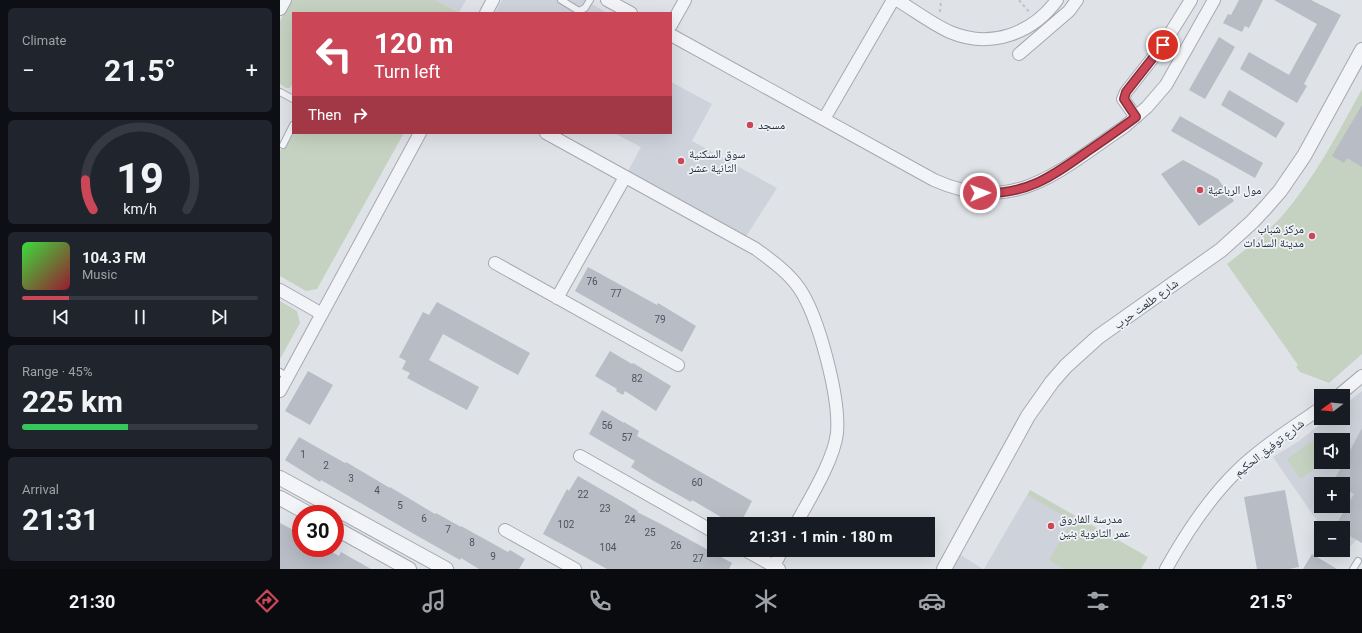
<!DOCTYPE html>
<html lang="en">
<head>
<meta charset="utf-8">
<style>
  :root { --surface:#171b24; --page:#20242c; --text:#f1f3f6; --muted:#9ea1a6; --line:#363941; --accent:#cb4758 }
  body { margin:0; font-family:Roboto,"Noto Naskh Arabic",sans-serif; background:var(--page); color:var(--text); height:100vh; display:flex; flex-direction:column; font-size:15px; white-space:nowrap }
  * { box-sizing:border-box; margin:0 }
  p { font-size:13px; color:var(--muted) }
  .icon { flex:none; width:22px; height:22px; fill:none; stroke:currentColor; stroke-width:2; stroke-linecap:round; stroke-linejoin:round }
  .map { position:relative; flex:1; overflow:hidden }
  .drawer { display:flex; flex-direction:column; gap:8px; padding:8px; background:#0d0f14; width:280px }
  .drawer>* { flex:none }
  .guide { position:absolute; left:12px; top:12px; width:380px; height:122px; border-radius:0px; box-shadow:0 4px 16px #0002; background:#cb4758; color:#fff; overflow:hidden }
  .needle { width:26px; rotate:254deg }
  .tools { position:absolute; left:1034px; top:389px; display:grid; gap:8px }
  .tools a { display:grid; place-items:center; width:36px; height:36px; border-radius:0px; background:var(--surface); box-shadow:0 4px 16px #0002; font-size:20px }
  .speed { position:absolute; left:12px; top:505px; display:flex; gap:8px; font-size:20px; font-weight:700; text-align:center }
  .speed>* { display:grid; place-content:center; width:52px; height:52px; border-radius:50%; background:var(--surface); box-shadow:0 4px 16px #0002; line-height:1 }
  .speed .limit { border:6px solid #d22; background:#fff; color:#111 }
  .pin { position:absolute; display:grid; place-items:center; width:34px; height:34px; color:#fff; margin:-17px; border:2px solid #fff; border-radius:50%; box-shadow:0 1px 4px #0007 }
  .me { position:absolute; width:44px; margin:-22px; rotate:89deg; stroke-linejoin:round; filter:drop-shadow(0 0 3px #0008) }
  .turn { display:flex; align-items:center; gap:14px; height:84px; padding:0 16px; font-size:18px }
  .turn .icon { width:52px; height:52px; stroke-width:2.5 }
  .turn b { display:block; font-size:28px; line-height:34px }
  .then { display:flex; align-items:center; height:38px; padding:0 16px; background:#0003; gap:8px; font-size:15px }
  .big { font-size:30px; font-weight:700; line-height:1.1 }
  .drawer .widget { flex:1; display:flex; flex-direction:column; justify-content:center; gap:6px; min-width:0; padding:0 14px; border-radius:6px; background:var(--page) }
  .drawer .dial { align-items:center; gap:0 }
  .dial svg { height:104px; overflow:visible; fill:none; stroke:var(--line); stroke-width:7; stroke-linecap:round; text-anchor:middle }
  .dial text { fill:var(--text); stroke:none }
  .song { display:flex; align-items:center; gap:12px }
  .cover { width:48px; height:48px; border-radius:6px; background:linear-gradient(135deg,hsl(120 70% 55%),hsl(350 70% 35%)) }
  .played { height:4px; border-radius:2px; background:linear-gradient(90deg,var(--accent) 20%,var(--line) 20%) }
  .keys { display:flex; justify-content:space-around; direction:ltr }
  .heat { display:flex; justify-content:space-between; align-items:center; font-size:22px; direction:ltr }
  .charge { height:6px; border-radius:3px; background:linear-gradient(90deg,#34c759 45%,var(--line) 0) }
  .trip { position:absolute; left:427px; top:517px; width:228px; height:40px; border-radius:0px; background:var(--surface); box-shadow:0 4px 16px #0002; font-weight:700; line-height:40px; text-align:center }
  .menu { display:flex; height:64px; justify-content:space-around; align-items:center; background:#090b0e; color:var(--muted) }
  .menu .icon { width:28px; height:28px }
  .menu .active { color:var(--accent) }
  .menu b { font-size:18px; color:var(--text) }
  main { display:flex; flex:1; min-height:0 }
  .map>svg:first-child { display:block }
</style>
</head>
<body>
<main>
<section class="drawer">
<div class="widget"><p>Climate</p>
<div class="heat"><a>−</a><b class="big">21.5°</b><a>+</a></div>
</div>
<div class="widget dial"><svg viewBox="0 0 100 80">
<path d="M14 69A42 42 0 1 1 86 69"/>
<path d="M14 69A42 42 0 0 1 8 46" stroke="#cb4758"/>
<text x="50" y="56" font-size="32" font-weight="700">19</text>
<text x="50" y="72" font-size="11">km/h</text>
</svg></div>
<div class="widget">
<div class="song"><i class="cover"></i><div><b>104.3 FM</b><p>Music</p></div></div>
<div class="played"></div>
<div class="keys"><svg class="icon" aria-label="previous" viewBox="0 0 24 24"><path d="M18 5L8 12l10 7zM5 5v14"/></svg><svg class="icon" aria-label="pause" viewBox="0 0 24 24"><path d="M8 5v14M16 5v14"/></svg><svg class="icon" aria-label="next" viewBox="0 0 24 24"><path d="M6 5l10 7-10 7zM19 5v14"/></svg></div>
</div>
<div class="widget"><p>Range · 45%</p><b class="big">225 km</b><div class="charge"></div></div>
<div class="widget"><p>Arrival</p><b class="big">21:31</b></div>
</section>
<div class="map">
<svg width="1082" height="569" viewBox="0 0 1082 569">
  <rect width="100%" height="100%" fill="#dfe3e8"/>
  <path fill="#ced2da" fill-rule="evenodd" d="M156,0h30l-7,12z
    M222,0h83l22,13h-112z
    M391,82l41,22 -20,37 85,47 -32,50 -119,-63 15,-28 -27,-14h57z
    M1082,391v143l-21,22 -4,-6h6v-22h-21l-49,-71 26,-16 29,-23h15v-12zM1041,440h22v22h-22zM1041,484h22v22h-22z
    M750,490l111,79h-157z
    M679,554l24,15h-32z"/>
  <path fill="#c5d2c1" d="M11,0h145l24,13h-167v70l-3,5h-4l-6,-4v-63z
    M1082,89v265l-33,29 -29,-11 -4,-5 2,-2 -71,-101c19,-15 39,-30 55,-48 33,-38 56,-83 80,-127z
    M13,127v6h111l-87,156 -11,2 -26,-15v-125z
    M0,301l17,10 3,12 -20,36z
    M1041,435l4,5h-4v22h3l-24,17 -13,-20z
    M750,490l118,67 -7,12h-77l-15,-9 23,-39 -44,-26z"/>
  <path fill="#b7bcc5" d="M959,0h24l-14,28 -4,-2 -3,6 -19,-9 5,-9 3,1z
    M994,0h37l30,15 -37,69 3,2 -10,17 -57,-34 9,-17 40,23 28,-51z
    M939,37l16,10 -30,52 -16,-9z
    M949,90l56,33 -9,15 -55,-33z
    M1082,105v62l-15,-9 -3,5 -12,-7z
    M900,116l83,47 -8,15 -84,-47z
    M903,160l35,19 16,22 -35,25 -38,-52z
    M308,267l69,38 1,-2 38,23 -14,26 -107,-61z
    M157,302l93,51 -12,22 -75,-41 -14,26 50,27 -12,23 -60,-32 3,-5 -8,-4 4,-8 -7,-4 24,-45 6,3z
    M330,351l22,13 1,-1 38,23 -15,25 -31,-20 -2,4 -7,-4 1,-2 -22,-13z
    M28,371l25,14 -23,40 -25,-14z
    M322,410l22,13v-1l15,9 -2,5 115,65 -12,23h-7l-41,-24 -1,2 -39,-22 -21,-13 4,-6 -46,-27z
    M1082,428v115l-19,-11v-4h-9l20,-34 -11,-6v-4h-11z
    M19,437l46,26 1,-1 44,26v-1l45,27 1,-1 25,14v-1l47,26 2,-2 15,9 -6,10h-40l-18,-11 -1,2 -46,-26 -93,-54 -1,2 -35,-22z
    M298,476l45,26 15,9 -1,1 22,11 73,40 -3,6h-122l-64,-35 24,-45 2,2z
    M1005,490l14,77 -10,2h-32l-13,-72z
    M0,523l21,11v14h24l14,8 2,-4 30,17h-91z
    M1032,554l25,15h-34z"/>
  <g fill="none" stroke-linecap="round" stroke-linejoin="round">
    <defs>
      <path id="service" d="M281,0l18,11 6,-3 5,-8
        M0,92l13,7
        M3,145l10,-20
        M0,372l8,5
        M1073,569l5,-8"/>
      <path id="minor" d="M327,0l24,13
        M617,0c17,10 35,24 53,32 40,17 82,2 107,-32
        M0,9l5,-9
        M206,13l7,-13
        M391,25l14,-25
        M391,35l263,145c81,37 127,-11 190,-53l23,-20 19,-22 48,-85
        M739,54l50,-43 8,-11
        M856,117l-13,-18 3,-7 37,-47 28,-45
        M544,119l69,-119
        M266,133l210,116c16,12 32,23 43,39 20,29 41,110 38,145 -3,27 -28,67 -41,91
        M215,263l183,102
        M0,290l42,24
        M277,298l68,-121
        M0,391l140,-258
        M1058,396l24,-20
        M300,456l134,76
        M225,530l70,39
        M465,550l34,19
        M494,566l8,-16
        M886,569c20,-36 42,-70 72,-99 24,-23 55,-43 83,-62"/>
      <path id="tertiary" d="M0,478l166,91
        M0,498l29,16
        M55,528l74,41
        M664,569l84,-153 24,-34 14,-16 32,-29 123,-87 31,-28 14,-15 14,-16 24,-35 58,-106"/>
    </defs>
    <use href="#service" stroke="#a5aab2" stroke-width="8"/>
    <use href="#minor" stroke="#a5aab2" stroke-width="14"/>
    <use href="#tertiary" stroke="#a5aab2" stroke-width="16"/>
    <path stroke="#bec1c7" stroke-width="2" stroke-dasharray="3 3" stroke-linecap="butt" d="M739,0l11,13
      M660,12l1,-12"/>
    <use href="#service" stroke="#f2f4f7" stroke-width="6"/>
    <use href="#minor" stroke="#f2f4f7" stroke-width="12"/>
    <use href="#tertiary" stroke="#f2f4f7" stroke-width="14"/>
  </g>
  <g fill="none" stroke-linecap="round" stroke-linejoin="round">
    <defs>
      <path id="route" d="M700,193c47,2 71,-16 108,-42 16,-11 32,-22 48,-34l-12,-18 2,-7 37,-47"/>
    </defs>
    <use href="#route" stroke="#842e39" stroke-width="10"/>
    <use href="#route" stroke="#cb4758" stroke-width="7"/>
  </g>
  <g fill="#cb4758" stroke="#eff2f6" stroke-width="1.5">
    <circle cx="470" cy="125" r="4"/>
    <circle cx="401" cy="161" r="4"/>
    <circle cx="920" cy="190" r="4"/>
    <circle cx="1032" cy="236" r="4"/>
    <circle cx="771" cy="526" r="4"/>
  </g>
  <g text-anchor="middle" stroke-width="3.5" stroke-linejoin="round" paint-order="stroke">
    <g font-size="10" fill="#4c5360">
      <text x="312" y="285">76</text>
      <text x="336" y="297">77</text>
      <text x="380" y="323">79</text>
      <text x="357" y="382">82</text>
      <text x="327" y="429">56</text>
      <text x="347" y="441">57</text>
      <text x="23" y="458">1</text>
      <text x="46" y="469">2</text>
      <text x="71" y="482">3</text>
      <text x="417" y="486">60</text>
      <text x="97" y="494">4</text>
      <text x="303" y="498">22</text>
      <text x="120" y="509">5</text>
      <text x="325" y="512">23</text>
      <text x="144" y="522">6</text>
      <text x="350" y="523">24</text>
      <text x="286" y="528">102</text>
      <text x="168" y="533">7</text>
      <text x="370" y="536">25</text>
      <text x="192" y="546">8</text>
      <text x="396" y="549">26</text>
      <text x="328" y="551">104</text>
      <text x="213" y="560">9</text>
      <text x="418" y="562">27</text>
    </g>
    <g font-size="12" fill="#29303f" stroke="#eff2f6" text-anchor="start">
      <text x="478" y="129">مسجد</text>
      <text x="409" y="158">سوق السكنية<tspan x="409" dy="14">الثانية عشر</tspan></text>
      <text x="928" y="194">مول الرباعية</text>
      <text x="1024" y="233" text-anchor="end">مركز شباب<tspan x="1024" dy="14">مدينة السادات</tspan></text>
      <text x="779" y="523">مدرسة الفاروق<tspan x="779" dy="14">عمر الثانوية بنين</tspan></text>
    </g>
    <g font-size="12" fill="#29303f" stroke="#eff2f6">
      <text transform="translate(866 304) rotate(-36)" y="4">شارع طلعت حرب</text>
      <text transform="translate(989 448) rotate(-38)" y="4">شارع توفيق الحكيم</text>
    </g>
  </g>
</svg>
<div class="tools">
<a><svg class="needle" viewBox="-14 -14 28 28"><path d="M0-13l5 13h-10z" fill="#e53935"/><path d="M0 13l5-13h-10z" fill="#9ea1a6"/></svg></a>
<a><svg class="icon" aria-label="sound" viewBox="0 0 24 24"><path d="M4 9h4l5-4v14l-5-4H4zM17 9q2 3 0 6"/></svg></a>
<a>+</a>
<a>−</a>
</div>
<div class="speed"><div class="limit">30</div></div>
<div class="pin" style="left:883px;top:45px;background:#d93025"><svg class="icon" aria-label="arrive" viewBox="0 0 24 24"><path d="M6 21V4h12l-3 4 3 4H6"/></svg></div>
<svg class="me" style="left:700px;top:193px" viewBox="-20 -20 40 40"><circle r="17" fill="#cb4758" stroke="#fff" stroke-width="3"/><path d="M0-11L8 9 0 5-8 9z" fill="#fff"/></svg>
<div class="trip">21:31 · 1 min · 180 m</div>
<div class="guide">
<div class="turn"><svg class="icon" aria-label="left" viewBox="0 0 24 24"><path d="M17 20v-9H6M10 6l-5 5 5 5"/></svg><div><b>120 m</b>Turn left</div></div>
<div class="then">Then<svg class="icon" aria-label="right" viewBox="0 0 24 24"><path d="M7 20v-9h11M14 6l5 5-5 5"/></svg></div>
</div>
</div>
</main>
<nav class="menu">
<b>21:30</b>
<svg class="icon active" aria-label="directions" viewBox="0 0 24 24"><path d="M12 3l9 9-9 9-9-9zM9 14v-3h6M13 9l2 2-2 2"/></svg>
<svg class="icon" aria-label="music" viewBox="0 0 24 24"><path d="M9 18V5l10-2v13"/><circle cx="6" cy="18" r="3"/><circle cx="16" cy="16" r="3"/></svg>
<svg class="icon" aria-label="phone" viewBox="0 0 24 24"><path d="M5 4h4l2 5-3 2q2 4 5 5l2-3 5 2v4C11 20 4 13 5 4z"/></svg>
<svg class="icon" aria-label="climate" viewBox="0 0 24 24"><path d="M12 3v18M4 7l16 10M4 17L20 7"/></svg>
<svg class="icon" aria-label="car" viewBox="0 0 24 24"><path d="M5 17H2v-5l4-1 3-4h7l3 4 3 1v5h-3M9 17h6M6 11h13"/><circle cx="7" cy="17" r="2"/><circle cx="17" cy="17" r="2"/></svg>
<svg class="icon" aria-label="filters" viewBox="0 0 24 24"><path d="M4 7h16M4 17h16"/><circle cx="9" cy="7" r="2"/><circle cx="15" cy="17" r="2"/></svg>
<b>21.5°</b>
</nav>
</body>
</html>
